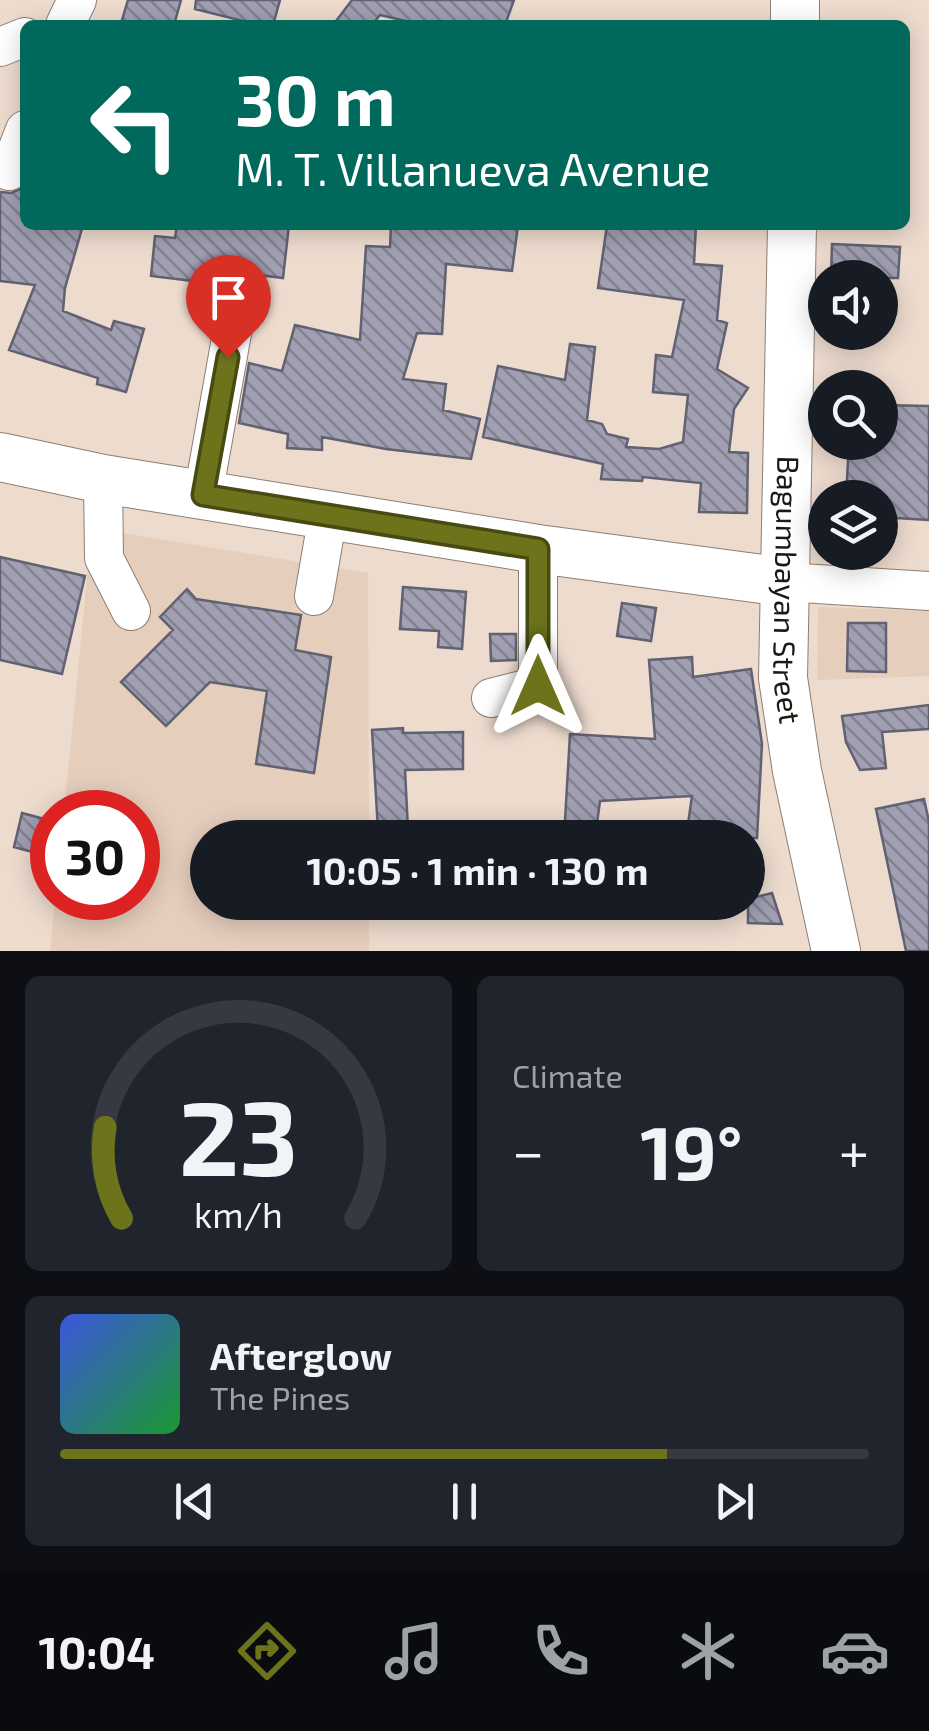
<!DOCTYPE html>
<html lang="en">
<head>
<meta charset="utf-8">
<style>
  :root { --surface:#171b24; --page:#20242c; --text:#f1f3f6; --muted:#9ea1a6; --line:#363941; --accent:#6d731b }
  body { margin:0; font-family:"Exo 2",sans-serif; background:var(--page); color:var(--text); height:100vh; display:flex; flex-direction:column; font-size:38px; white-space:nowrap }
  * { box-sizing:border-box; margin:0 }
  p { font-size:32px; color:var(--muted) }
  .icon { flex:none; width:55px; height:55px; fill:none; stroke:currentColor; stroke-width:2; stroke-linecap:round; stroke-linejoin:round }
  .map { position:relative; height:951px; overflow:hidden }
  .details { display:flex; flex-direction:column; gap:25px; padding:25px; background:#0d0f14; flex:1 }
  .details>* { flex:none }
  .banner { position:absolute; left:20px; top:20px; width:890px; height:210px; border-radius:15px; box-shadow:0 5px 25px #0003; background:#00695c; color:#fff; overflow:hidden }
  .tools { position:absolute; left:808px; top:260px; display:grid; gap:20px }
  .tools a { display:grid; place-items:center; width:90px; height:90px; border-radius:50%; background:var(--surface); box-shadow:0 5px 25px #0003; font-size:50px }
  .speed { position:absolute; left:30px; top:790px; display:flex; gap:20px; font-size:50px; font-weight:700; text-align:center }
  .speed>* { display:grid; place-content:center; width:130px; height:130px; border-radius:50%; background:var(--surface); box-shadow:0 5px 25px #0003; line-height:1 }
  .speed .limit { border:15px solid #d22; background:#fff; color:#111 }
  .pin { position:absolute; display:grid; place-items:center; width:85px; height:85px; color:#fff; margin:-102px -42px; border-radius:50% 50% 50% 0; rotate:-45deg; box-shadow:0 0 10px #0007 }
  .pin .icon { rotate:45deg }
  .me { position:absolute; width:110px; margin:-55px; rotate:0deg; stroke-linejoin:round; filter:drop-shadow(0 0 8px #0008) }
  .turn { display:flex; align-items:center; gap:35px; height:210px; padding:0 50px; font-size:45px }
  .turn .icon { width:130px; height:130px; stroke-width:2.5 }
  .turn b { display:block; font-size:70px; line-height:85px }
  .big { font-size:75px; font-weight:700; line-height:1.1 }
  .details .widget { flex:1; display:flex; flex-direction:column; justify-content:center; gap:15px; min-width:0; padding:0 35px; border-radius:15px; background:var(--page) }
  .details .dial { align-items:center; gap:0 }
  .dial svg { height:260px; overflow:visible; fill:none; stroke:var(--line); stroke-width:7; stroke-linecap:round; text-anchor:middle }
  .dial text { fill:var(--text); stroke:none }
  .song { display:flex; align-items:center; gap:30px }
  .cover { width:120px; height:120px; border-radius:15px; background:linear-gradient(135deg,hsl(230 70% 55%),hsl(130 70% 35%)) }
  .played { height:10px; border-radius:5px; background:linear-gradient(90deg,var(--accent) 75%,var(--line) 75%) }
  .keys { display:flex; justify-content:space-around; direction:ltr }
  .heat { display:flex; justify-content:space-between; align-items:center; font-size:55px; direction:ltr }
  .details .tiles { flex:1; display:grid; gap:25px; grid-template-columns:1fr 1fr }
  .widget:last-child { grid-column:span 2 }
  .trip { position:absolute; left:190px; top:820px; width:575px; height:100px; border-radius:50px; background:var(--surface); box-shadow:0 5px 25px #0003; font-weight:700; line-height:100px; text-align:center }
  .menu { display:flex; height:160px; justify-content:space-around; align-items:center; background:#090b0e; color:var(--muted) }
  .menu .icon { width:70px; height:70px }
  .menu .active { color:var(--accent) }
  .menu b { font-size:45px; color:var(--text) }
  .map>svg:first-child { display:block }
</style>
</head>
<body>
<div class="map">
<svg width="929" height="951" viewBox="0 0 929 951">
  <defs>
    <pattern id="building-back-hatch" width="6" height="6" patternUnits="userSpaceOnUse" patternTransform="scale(2.5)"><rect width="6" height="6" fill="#a1a0b2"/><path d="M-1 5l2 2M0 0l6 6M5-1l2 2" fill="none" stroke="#838190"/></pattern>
  </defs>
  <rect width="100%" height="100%" fill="#eddbce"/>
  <path fill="#e6cebd" d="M92,528l276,45 1,264 -161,1v64l161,1v48h-319l5,-53h83v-86h-74z
    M818,607l111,4v65l-112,4z"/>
  <path fill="url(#building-back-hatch)" stroke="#626172" stroke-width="2.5" d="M128,0h53l-7,25h-35l-17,-5z
    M196,0h84l-7,25h-14l-64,-16z
    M352,0h162l-9,25h-82l-43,-10 -8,10h-39z
    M23,188l2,37h58l-18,63 -2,23 48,19 3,-9 30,8 -18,63 -29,-8 1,-6 -89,-28 26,-65 -35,-4v-89l11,1z
    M177,225h112l-6,53 -80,-10 -1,14 -51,-6 4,-40 20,2z
    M391,225l83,3v-3h44l-6,46 -66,-7 -4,70 -25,-1 -14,46 43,5 -3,26 37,9 -9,40 -85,-10 -64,-12v13l-35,-2 1,-14 -49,-11 10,-60 33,8 13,-46 65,15 6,-94 24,1z
    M607,225h89l-2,39 28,2 -5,54 10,3 -10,46 31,19 -14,21 -5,43 19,1 -1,60 -48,-1 2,-29 -58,-6 -1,4 -41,-2 2,-15 -120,-27 15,-71 67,14 5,-36 25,3 -8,73 15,4 5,10 21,5 -2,8 33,2 24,-7 5,-47 -35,-3 3,-37 16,2 12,-57 -86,-12z
    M832,244l68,3 -2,31h-67z
    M880,405l49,1v114l-49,-3v-19h-34l3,-56h31z
    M0,557l85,19 -23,98 -62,-14z
    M403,587l63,5 -4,57 -24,-2 1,-16 -39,-2z
    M187,589l9,10 105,16 -6,35 36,7 -17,116 -58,-9 11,-73 -57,-9 -44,44 -45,-44 52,-52 -13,-13z
    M622,603l34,5 -5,33 -34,-5z
    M848,623h38v49l-39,-1z
    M490,634h26v26l-25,1z
    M692,657l1,20 58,-8 11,75 -5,94h-71l6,-42 -92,5 -5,37h-31l6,-104 85,5 -6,-79z
    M929,705v24l-47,3 4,36 -26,2 -14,-28 -4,-26z
    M403,728v5l60,-1v37l-58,1 3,59 -30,1 -6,-100z
    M924,799l5,23v129h-23l-30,-142z
    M22,813l26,7 -8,34 -26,-7z
    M772,893l10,31 -34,-1v-24z"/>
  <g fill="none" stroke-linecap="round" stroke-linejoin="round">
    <defs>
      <path id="minor" d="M65,25l12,-25
        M0,47l25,-10
        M9,171l16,-41
        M103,479l1,79 27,53
        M203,495l31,-173
        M785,582l144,9
        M314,596l14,-81
        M491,698l47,-12v-137"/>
      <g id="major">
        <path d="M795,25v-25"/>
        <path id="s1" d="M792,225l-9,453 14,93 39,180"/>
        <path d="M0,457l103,22 435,70 247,33"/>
      </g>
    </defs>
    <use href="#minor" stroke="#8d7e72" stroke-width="40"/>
    <use href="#major" stroke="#8d7e72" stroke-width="50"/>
    <use href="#minor" stroke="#fff" stroke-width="38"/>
    <use href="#major" stroke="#fff" stroke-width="48"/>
  </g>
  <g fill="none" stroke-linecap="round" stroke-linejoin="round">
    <defs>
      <path id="route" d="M228,357l-25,138 335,54v137"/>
    </defs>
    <use href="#route" stroke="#474b12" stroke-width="25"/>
    <use href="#route" stroke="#6d731b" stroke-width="18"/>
  </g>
  <g text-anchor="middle" stroke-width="8" stroke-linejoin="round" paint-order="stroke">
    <g font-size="30" fill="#1e1813" stroke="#eddbce">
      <text dy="10" stroke="none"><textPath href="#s1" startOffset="365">Bagumbayan Street</textPath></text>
    </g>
  </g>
</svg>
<div class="tools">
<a><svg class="icon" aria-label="sound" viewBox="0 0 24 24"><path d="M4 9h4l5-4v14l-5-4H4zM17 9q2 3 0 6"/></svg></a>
<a><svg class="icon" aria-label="search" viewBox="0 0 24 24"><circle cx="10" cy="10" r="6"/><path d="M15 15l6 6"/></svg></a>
<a><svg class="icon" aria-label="layers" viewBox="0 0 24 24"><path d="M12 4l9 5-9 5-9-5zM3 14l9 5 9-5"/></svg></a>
</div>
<div class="speed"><div class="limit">30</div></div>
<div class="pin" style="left:228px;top:357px;background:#d93025"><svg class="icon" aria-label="arrive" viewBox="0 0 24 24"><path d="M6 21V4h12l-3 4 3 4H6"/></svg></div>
<svg class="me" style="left:538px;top:686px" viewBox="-20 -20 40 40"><path d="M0-17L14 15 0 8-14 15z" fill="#6d731b" stroke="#fff" stroke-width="4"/></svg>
<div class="trip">10:05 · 1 min · 130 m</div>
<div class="banner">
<div class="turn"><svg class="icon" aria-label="left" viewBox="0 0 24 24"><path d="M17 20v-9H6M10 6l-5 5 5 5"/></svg><div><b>30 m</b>M. T. Villanueva Avenue</div></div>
</div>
</div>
<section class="details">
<div class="tiles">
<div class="widget dial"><svg viewBox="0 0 100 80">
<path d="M14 69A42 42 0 1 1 86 69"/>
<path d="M14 69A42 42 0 0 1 9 41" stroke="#6d731b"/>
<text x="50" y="56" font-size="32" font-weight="700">23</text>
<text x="50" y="72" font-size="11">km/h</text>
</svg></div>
<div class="widget"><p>Climate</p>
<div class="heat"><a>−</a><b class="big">19°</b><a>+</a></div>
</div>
<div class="widget">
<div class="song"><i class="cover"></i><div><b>Afterglow</b><p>The Pines</p></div></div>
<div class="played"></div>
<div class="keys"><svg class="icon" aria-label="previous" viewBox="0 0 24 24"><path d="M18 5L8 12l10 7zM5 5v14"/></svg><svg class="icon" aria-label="pause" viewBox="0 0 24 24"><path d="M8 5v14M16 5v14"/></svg><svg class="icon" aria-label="next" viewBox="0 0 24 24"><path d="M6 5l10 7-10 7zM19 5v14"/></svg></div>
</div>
</div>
</section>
<nav class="menu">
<b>10:04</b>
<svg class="icon active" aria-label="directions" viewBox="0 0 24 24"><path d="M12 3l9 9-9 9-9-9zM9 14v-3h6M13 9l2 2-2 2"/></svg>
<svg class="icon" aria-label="music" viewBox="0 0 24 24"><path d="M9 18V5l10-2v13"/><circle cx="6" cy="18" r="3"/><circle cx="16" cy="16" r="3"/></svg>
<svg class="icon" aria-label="phone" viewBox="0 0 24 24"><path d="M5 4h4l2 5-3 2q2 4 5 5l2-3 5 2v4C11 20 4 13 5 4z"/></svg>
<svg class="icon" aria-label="climate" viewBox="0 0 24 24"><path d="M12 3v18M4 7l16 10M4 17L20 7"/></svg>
<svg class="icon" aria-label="car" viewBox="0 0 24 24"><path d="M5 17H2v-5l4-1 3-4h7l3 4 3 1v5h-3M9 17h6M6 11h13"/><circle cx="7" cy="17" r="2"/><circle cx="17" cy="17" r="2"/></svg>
</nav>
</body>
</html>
